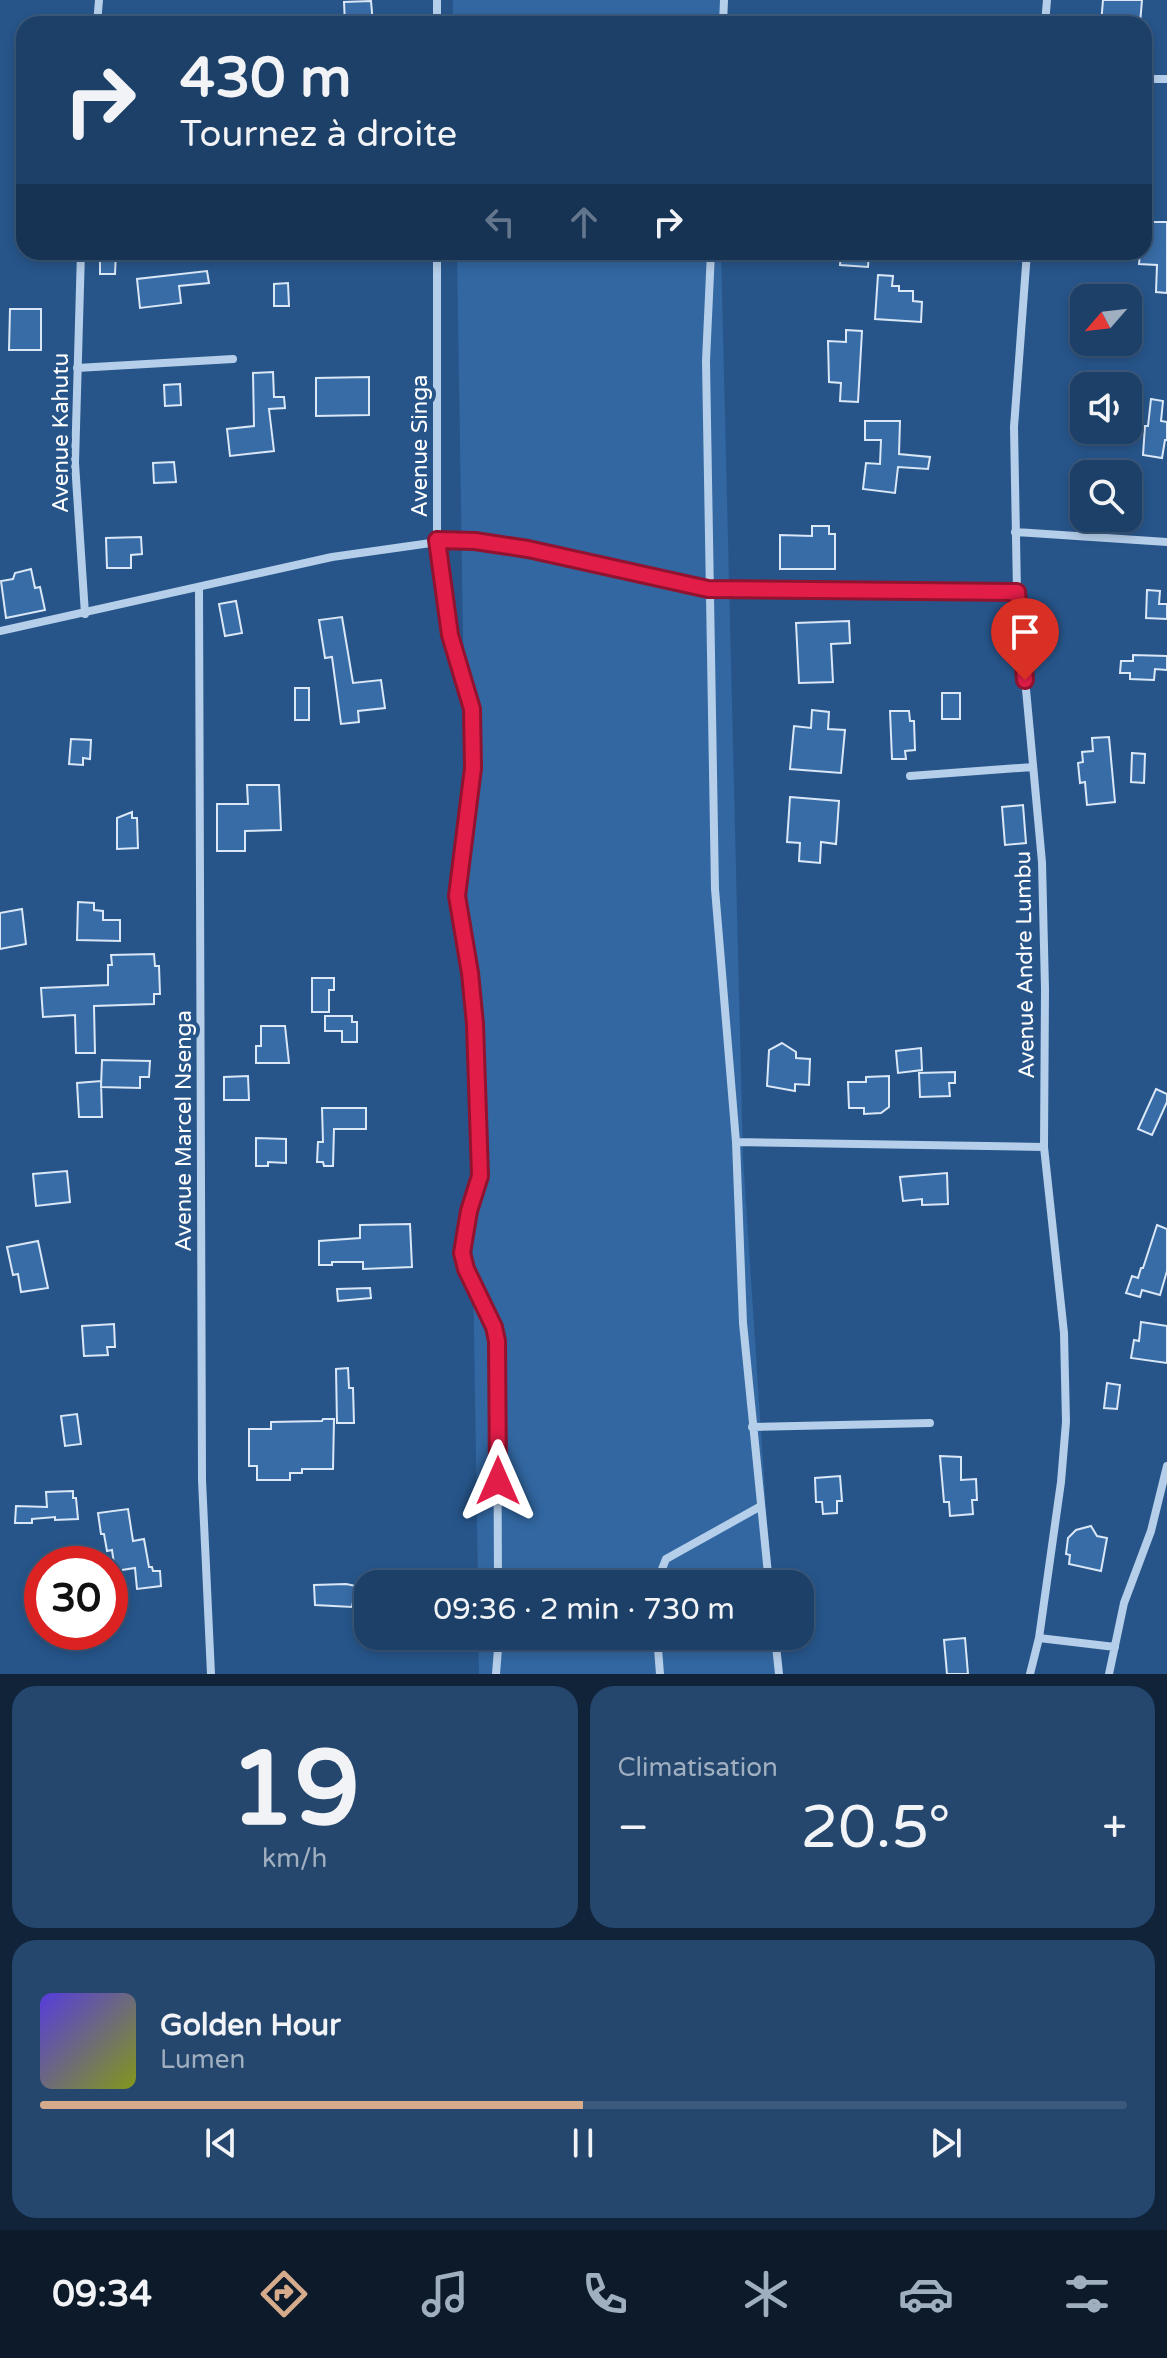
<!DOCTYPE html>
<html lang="fr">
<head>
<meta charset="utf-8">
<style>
  :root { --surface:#1d4068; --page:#25476e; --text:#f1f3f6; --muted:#a0afc0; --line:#3b597c; --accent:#d6ab8b }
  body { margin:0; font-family:"Varela Round",sans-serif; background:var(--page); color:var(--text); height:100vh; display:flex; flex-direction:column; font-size:30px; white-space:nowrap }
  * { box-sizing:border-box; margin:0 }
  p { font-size:26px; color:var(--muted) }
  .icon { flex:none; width:44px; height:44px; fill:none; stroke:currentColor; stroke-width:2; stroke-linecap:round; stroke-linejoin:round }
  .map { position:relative; height:1674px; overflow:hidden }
  .sheet { display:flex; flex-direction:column; gap:12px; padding:12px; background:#102339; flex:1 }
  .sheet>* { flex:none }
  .guide { position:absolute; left:16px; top:16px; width:1136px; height:244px; border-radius:24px; box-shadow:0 4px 12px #0003,0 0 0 2px var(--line); background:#1d4068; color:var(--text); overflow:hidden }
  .needle { width:52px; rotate:242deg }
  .controls { position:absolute; left:1070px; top:284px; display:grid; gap:16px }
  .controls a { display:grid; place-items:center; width:72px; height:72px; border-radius:16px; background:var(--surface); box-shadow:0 4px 12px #0003,0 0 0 2px var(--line); font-size:40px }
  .speed { position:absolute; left:24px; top:1546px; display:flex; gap:16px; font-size:40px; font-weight:700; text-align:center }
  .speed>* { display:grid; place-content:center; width:104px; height:104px; border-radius:50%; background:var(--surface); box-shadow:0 4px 12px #0003,0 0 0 2px var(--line); line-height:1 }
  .speed .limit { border:12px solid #d22; background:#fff; color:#111 }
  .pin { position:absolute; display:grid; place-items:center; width:68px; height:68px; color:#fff; margin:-82px -34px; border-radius:50% 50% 50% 0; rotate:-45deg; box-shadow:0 0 8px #0007 }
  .pin .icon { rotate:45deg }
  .me { position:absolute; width:88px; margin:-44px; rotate:0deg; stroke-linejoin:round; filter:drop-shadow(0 0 6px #0008) }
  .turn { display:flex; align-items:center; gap:28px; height:168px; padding:0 32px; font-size:36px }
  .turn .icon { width:104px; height:104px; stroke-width:2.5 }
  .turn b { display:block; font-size:56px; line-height:68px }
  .lanes { display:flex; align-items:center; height:76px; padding:0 32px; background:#0003; justify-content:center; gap:40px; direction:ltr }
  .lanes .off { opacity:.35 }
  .big { font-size:60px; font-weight:600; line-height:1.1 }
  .sheet .card { flex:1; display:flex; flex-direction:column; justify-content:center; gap:12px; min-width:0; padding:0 28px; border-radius:24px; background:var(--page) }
  .sheet .dial { align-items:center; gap:0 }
  .dial b { font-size:104px; line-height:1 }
  .song { display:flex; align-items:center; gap:24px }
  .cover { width:96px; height:96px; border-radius:12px; background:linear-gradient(135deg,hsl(250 70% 55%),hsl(70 70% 35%)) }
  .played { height:8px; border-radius:4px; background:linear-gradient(90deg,var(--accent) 50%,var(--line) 50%) }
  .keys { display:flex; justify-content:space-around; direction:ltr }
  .heat { display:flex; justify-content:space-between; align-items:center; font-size:44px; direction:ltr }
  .sheet .tiles { flex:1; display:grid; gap:12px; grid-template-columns:1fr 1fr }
  .card:last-child { grid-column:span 2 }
  .trip { position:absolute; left:354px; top:1570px; width:460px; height:80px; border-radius:24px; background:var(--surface); box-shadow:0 4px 12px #0003,0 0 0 2px var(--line); font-weight:600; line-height:80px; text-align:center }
  .dock { display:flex; height:128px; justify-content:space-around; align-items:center; background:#0c1a2a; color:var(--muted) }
  .dock .icon { width:56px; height:56px }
  .dock .selected { color:var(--accent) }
  .dock b { font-size:36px; color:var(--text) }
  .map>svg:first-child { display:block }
</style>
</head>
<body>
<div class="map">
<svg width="1167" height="1674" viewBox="0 0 1167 1674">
  <rect width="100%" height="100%" fill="#27558a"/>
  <path fill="#3267a1" d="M453,0h269v24h-269z
    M457,252h264l22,906 28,426h-293z
    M478,1636h297l2,38h-298z"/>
  <path fill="#386ca6" stroke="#d9e7f7" stroke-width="2" d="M1103,0h39l-2,24h-39z
    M371,1l2,23h-28l-1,-22z
    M1144,222h23v71l-11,-1 1,-27 -18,-1 1,-12h4z
    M100,252h16l-1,22h-15z
    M841,252h28l-1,15 -28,-2z
    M207,271l2,12 -30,3 2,17 -41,5 -3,-29z
    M878,275l15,1 -1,10h7v5h14v10l9,1 -1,20 -46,-3z
    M288,283l1,23h-15v-22z
    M10,309h31v41h-32z
    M846,330l16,1 -4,71 -18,-1 1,-18 -12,-1 -1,-41 18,1z
    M273,372l1,25h10l1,11 -16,1 5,42 -44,5 -3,-27 27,-3 -1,-53z
    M369,377v38l-53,1v-38z
    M180,384l1,21 -16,1 -1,-21z
    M1151,399l12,2 -2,20 6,1v18h-2l-3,18 -19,-3 2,-29h3z
    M865,421h35l-1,33 31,3 -2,12 -30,-2 -3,26 -32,-4 3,-26 14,1 1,-24h-16z
    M174,462l2,20 -22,1 -1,-20z
    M812,526h17v8h6v35h-55v-34l32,1z
    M141,537l1,17 -11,1v13h-24l-1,-30z
    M31,569l4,19 5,-1 5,23 -39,8 -5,-37 12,-2 2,-6z
    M1147,590l13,1 -1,13h8v15l-21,-1z
    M236,601l6,32 -17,3 -6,-32z
    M342,617l11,66 28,-3 4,28 -27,3 1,11 -18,2 -9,-67 -7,1 -6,-38z
    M849,621l1,22 -19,1 2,38 -34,1 -3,-60z
    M1133,655l34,1v14l-12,-1 -1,11 -24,-1v-6h-10l1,-12h12z
    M295,688h14v32h-14z
    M942,693h18v26h-18z
    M812,710l17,2 -1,17 17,1 -4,43 -51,-4 4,-43 17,2z
    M890,711h19l1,10h4l1,29 -10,1 1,8h-14z
    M1109,737l6,65 -28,3 -2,-23 -5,1 -2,-20 5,-1 -1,-10 11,-1 -1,-13z
    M71,739l20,1 -1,19 -7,-1v7l-14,-1z
    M1132,753l13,1 -1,29 -13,-1z
    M247,785h32l2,45 -36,1v20h-28v-47h31z
    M790,797l49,4 -3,43 -15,-2 -1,21 -21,-2 1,-18 -13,-1z
    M1023,805l3,38 -21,2 -3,-38z
    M132,812v6h5l1,30 -21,1v-31z
    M78,902l16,1v7l9,1v9h17v21l-43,-1z
    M22,909l4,35 -26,5v-36z
    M154,954l1,12h4l1,28h-6v10l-60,2 1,47h-19l-1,-38 -32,2 -2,-29 67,-3v-20h4l-1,-10z
    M312,978h22v12h-5v22h-17z
    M325,1016h27v6h5v20h-15v-11h-17z
    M261,1026h24l4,37h-33v-17h5z
    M782,1043l14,9v6l14,1 -1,26 -14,-1v7l-28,-5 2,-36z
    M921,1048l1,22 -24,3 -2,-22z
    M102,1060l48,1 -1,16h-9v11l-39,-1z
    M955,1072v11h-6l1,13 -30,1 -1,-24z
    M248,1076l1,24h-25v-23z
    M889,1076v31l-8,6 -17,1v-6h-15l-1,-26h18v-5z
    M101,1081l1,36h-23l-2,-34z
    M1156,1089l11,5v8l-15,33 -14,-6z
    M322,1108h44v21h-32l-1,37h-9l-1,-4h-6l1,-20h5z
    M256,1138l30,1v24l-18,-1v4h-12z
    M67,1171l3,31 -34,4 -3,-32z
    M947,1173l1,31 -26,1v-6l-19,2 -3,-24z
    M410,1224l2,43 -49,2v-7h-31v3h-13v-24l41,-3v-13z
    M1157,1225l10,4v42l-7,24 -18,-5 -2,7 -14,-4 6,-17 6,2 3,-10h2z
    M38,1241l10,47 -27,4 -3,-18 -5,1 -6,-28z
    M370,1288l1,10 -33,3 -1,-12z
    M1141,1322l26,4v37l-36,-5 3,-18 5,1z
    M114,1324l1,23h-8l1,8 -24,1 -2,-30z
    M348,1368l1,20h4l1,35h-17l-1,-54z
    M1107,1383l13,2 -3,24 -13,-1z
    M77,1414l4,30 -16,2 -4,-30z
    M323,1419h11l-1,50h-31v4h-12v7h-33v-14h-8v-37h22v-7l51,-1z
    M940,1456l21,1v23l15,-1 1,21h-5l1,14 -23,2 -1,-14h-5z
    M840,1476l2,25h-5v12l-14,1 -1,-12h-6l-1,-24z
    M73,1491v7h3l2,21 -23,1v-3l-23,2v4h-17l1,-17 31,1 -1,-15z
    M128,1509l5,32 11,-2 5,28h3l1,4h7l1,15 -24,3 -2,-21 -20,3 -3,-21 -5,1 -3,-17h-3l-3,-21z
    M1091,1526l6,10 10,2 -6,33 -32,-7 1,-9 -4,-1 2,-16 8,-8z
    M346,1584l10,2 -4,21 -37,-2 -1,-20z
    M965,1638l3,36h-21l-3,-34z"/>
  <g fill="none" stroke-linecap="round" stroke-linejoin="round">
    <path stroke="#b5cee9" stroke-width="8" d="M97,24l2,-24
      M437,24v-24
      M723,24l1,-24
      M1045,24l2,-24
      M1144,79h23
      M81,252l-6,211 10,151
      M437,252v288l13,95 22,74 1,59 -16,128 13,77 5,51 5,152 -11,35 -7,42 4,16 28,58 3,14 1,243
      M711,252l-5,109 9,528 21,253 7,181 26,261
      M1027,252l-13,175 3,165 25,270 3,127 -1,158 20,186 2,89 -5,60 -22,156 -9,36
      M77,368l156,-9
      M1015,532l152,10
      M199,588l3,892 9,194
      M0,631l332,-74 127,-18 69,10 180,40 309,3
      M910,776l123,-9
      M736,1142l308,5
      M752,1427l178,-4
      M656,1584l10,-25 95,-53
      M657,1636l3,38
      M775,1636l4,38
      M1039,1638l76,9
      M496,1674l3,-38
      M1109,1674l15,-71 27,-72 16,-65"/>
  </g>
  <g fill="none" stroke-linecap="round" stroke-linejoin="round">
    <defs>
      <path id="route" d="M498,1481l-1,-140 -3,-14 -28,-58 -4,-16 7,-42 11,-35 -5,-152 -5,-51 -13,-77 16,-128 -1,-59 -22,-74 -13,-95 38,1 53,8 180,40 309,3 8,88"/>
    </defs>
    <use href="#route" stroke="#92132f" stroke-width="20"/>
    <use href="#route" stroke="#e11d48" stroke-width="14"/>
  </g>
  <g text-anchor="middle" stroke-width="8" stroke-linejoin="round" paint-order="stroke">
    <g font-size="22" fill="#fff" stroke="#27558a">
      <text transform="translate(60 433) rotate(-90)" y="8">Avenue Kahutu</text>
      <text transform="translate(419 446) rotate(-90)" y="8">Avenue Singa</text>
      <text transform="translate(1024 965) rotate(-91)" y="8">Avenue Andre Lumbu</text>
      <text transform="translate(183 1131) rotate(-90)" y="8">Avenue Marcel Nsenga</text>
    </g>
  </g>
</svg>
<div class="controls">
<a><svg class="needle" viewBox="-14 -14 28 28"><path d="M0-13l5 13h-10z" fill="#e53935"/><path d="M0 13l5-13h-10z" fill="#a0afc0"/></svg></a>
<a><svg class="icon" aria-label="sound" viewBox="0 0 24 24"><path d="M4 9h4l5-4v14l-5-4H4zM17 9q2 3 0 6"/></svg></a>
<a><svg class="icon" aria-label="search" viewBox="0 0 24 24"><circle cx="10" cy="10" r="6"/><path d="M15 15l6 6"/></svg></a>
</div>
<div class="speed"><div class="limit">30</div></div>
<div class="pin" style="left:1025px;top:680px;background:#d93025"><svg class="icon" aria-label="arrive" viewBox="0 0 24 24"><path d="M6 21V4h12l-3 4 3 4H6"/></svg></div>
<svg class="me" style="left:498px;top:1481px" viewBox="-20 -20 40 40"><path d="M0-17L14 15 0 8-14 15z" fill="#e11d48" stroke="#fff" stroke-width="4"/></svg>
<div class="trip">09:36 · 2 min · 730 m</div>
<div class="guide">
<div class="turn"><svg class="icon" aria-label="right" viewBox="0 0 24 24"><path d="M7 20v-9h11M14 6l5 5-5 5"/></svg><div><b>430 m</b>Tournez à droite</div></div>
<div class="lanes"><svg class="icon off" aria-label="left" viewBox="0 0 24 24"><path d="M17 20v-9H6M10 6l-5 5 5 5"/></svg><svg class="icon off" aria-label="ahead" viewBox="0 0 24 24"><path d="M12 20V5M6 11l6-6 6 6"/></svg><svg class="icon" aria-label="right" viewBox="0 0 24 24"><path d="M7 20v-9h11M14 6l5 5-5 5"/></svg></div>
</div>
</div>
<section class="sheet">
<div class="tiles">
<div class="card dial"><b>19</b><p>km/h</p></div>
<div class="card"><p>Climatisation</p>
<div class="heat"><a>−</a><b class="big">20.5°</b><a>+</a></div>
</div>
<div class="card">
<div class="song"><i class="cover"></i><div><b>Golden Hour</b><p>Lumen</p></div></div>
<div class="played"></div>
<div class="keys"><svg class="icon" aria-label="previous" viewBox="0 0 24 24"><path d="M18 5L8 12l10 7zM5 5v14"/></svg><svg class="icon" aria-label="pause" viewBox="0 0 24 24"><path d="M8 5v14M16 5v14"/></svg><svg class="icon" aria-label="next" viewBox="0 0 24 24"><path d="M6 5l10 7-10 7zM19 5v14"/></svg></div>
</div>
</div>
</section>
<nav class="dock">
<b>09:34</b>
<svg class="icon selected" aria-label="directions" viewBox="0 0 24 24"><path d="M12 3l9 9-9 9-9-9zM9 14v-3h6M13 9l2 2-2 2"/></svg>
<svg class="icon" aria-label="music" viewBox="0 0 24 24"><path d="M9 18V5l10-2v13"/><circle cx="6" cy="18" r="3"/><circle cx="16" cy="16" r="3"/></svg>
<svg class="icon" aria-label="phone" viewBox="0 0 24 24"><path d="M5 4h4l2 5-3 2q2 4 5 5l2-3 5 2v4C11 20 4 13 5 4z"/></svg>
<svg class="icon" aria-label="climate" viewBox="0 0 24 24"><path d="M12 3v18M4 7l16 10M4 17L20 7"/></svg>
<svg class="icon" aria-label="car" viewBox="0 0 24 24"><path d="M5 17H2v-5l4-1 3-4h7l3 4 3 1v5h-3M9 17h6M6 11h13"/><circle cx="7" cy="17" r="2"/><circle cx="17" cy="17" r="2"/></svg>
<svg class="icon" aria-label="filters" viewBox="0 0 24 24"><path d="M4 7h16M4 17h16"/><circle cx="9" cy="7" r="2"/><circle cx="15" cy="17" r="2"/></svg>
</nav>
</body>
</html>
